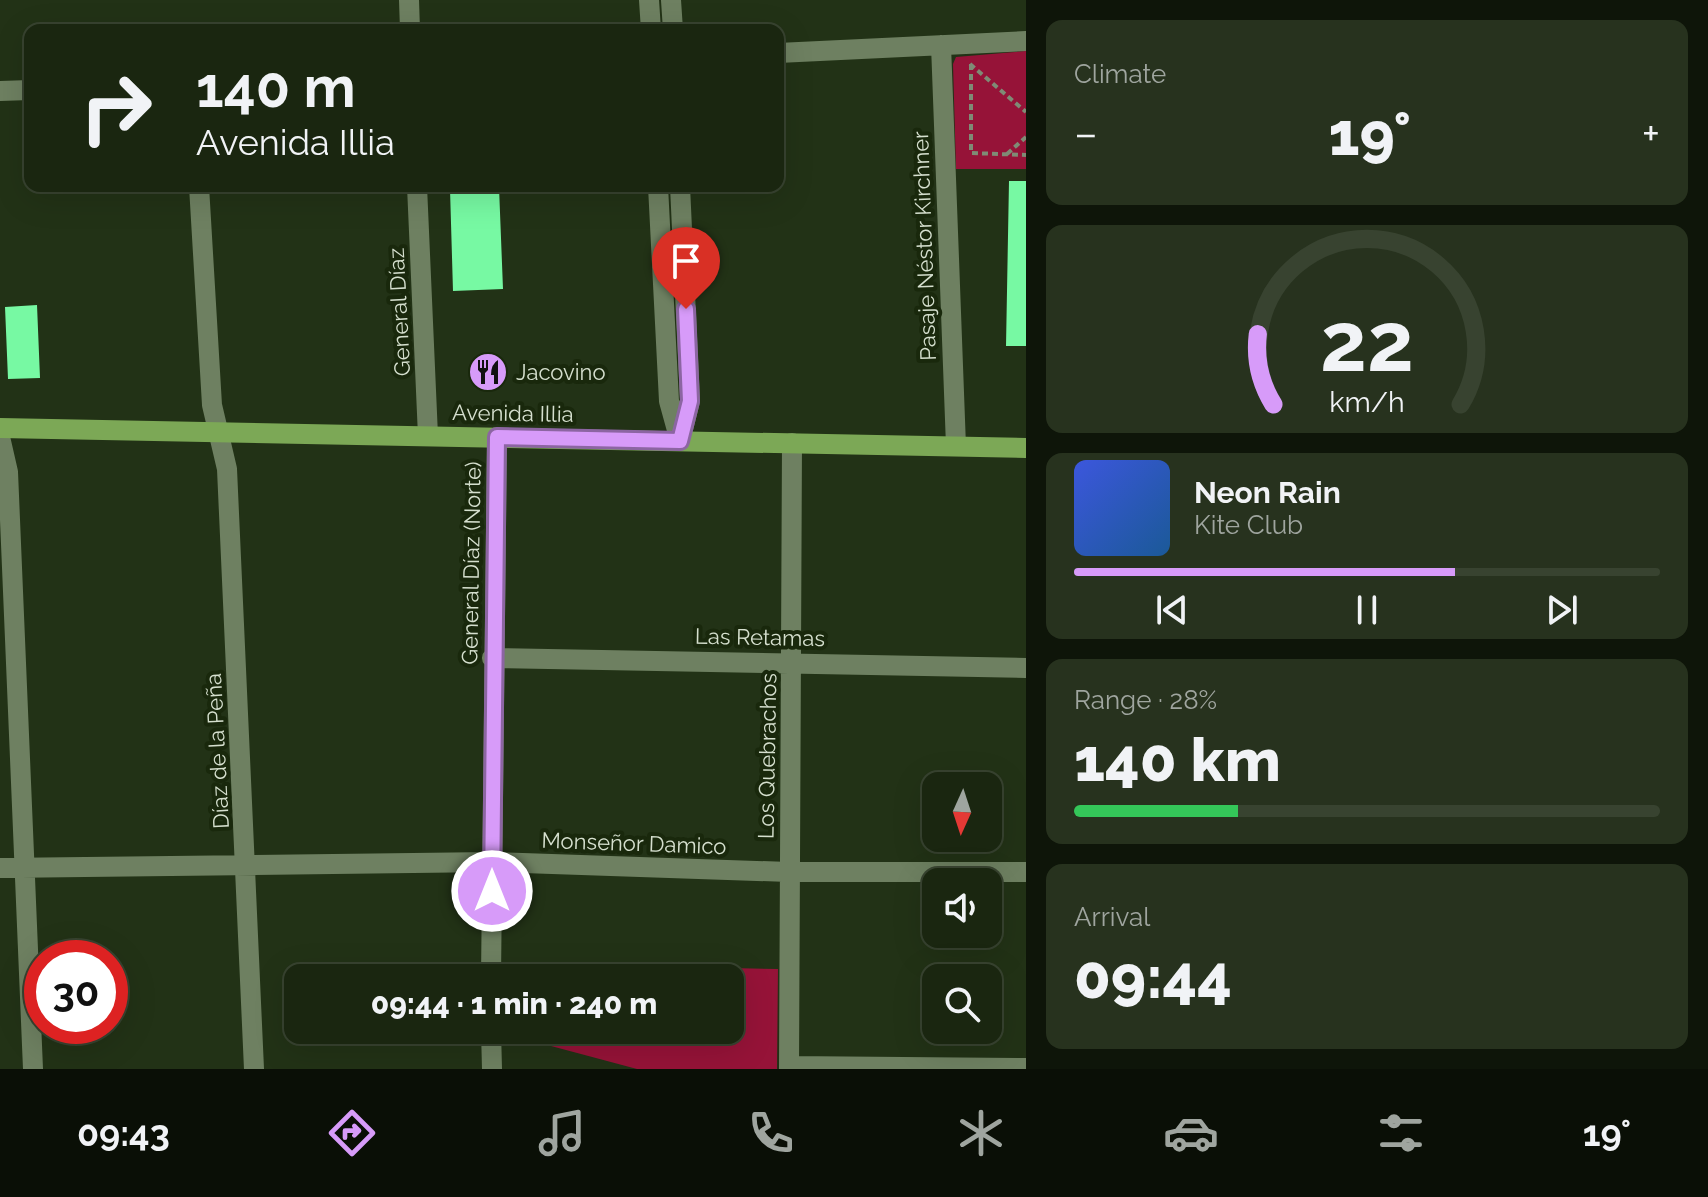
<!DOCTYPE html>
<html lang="en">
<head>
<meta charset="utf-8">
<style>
  :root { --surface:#1a2610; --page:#27321e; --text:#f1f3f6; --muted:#9fa59f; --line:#384330; --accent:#d79bf9 }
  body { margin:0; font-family:Raleway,sans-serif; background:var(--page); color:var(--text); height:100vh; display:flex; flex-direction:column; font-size:30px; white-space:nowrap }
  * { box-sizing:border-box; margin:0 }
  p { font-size:26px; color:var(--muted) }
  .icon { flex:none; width:44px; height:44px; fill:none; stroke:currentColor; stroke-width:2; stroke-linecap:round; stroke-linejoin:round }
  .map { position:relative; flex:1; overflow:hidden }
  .drawer { display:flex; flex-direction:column; gap:20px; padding:20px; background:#0e1509; width:682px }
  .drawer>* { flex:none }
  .top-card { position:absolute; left:24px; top:24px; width:760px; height:168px; border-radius:16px; box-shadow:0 8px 32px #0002,0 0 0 2px var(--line); background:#1a2610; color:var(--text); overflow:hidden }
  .needle { width:52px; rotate:183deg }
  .controls { position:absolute; left:922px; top:772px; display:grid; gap:16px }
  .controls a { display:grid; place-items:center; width:80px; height:80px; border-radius:16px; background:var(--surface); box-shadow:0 8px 32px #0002,0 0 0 2px var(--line); font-size:40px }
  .speed { position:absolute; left:24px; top:940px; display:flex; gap:16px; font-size:40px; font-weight:700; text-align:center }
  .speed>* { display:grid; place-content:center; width:104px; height:104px; border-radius:50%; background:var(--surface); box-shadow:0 8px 32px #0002,0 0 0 2px var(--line); line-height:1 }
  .speed .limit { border:12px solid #d22; background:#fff; color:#111 }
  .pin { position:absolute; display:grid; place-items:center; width:68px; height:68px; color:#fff; margin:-82px -34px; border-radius:50% 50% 50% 0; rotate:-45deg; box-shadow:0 0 8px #0007 }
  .pin .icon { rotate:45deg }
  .me { position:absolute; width:88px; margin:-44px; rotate:0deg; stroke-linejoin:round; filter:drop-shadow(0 0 6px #0008) }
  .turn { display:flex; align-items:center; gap:28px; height:168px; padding:0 40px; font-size:36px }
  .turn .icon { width:104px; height:104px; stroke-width:2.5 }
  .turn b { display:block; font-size:56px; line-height:68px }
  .big { font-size:60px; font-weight:800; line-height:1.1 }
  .drawer .widget { flex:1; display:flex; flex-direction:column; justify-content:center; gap:12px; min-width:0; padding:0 28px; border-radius:16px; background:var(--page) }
  .drawer .dial { align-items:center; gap:0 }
  .dial svg { height:208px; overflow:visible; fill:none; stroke:var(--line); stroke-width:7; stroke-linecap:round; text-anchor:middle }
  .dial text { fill:var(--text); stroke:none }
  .song { display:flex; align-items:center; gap:24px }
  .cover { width:96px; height:96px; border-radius:12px; background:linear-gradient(135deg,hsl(230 70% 55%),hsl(210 70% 35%)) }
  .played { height:8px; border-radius:4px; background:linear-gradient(90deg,var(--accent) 65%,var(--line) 65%) }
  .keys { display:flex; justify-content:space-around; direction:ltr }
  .heat { display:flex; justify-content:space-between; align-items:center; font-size:44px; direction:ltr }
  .charge { height:12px; border-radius:6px; background:linear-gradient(90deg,#34c759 28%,var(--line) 0) }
  .trip { position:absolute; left:284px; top:964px; width:460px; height:80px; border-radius:16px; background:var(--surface); box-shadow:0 8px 32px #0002,0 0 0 2px var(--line); font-weight:800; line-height:80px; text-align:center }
  .tab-bar { display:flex; height:128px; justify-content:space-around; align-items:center; background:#0a0f06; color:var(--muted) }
  .tab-bar .icon { width:56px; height:56px }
  .tab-bar .active { color:var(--accent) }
  .tab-bar b { font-size:36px; color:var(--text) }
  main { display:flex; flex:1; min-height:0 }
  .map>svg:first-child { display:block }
</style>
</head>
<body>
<main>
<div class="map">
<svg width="1026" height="1069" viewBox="0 0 1026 1069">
  <rect width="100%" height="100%" fill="#223216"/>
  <path fill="#961338" d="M1026,51v118h-70l-3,-105 3,-7z
    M501,963l277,6 -1,100h-140l-135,-36v-3h228v-52h-228z"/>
  <path fill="#77f9a3" d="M1009,181h17v165h-20z
    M499,187l4,102 -50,2 -3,-102z
    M37,305l3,73 -32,1 -3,-72z"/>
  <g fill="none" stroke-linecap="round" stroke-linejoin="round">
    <path stroke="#7f8b75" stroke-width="4" stroke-dasharray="6 4" stroke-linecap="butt" d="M970,64l56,48
      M971,64v89l55,2
      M1007,154l19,-17"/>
    <path stroke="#6e8061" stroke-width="20" d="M409,0l1,30
      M649,0l2,30
      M671,0l2,30
      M941,45l15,401
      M778,53l248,-12
      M0,91l30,-1
      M199,186l13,219 15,64 27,600
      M417,186l11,250
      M658,186l11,215 11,40
      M0,437l8,35 25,597
      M680,441l10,-40 -10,-215
      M492,658l534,10
      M0,868l492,-6 297,10h237
      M491,978l6,-541
      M491,1030l1,39
      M789,1066l237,2
      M789,1069l3,-626"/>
    <path stroke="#7ca856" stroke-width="20" d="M0,428l1026,20"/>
  </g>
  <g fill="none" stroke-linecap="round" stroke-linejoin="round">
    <defs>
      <path id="route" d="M492,891l5,-454 183,4 10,-40 -4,-92"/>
    </defs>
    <use href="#route" stroke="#8c65a2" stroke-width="20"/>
    <use href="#route" stroke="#d79bf9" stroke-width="14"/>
  </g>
  <defs>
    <symbol id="restaurant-disc" viewBox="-11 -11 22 22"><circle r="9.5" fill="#d79bf9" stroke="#19280c"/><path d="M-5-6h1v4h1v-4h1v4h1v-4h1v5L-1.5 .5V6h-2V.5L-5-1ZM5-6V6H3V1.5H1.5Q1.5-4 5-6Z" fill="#111"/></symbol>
  </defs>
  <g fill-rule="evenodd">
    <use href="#restaurant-disc" x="466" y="350" width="44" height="44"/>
  </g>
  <g text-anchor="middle" stroke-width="8" stroke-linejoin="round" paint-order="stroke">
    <g font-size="22" fill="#d5dfce" stroke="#19280c">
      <text transform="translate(924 246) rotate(-92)" y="8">Pasaje Néstor Kirchner</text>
      <text transform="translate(399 312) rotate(-93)" y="8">General Díaz</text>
      <text transform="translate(513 413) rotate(1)" y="8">Avenida Illia</text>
      <text transform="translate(471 563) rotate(-89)" y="8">General Díaz (Norte)</text>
      <text transform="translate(760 637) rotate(1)" y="8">Las Retamas</text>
      <text transform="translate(217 751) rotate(-93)" y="8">Díaz de la Peña</text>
      <text transform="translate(767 756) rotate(-89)" y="8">Los Quebrachos</text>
      <text transform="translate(634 843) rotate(2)" y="8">Monseñor Damico</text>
    </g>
    <g font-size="22" fill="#d5dfce" stroke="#19280c" text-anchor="start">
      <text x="516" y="380">Jacovino</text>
    </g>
  </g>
</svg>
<div class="controls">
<a><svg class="needle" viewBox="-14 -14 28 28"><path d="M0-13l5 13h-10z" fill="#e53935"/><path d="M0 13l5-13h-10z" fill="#9fa59f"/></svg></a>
<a><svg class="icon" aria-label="sound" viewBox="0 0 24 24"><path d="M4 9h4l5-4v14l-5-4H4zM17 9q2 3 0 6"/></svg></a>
<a><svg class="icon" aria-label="search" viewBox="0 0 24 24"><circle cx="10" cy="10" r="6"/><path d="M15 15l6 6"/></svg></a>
</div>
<div class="speed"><div class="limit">30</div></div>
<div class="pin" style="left:686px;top:309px;background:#d93025"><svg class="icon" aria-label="arrive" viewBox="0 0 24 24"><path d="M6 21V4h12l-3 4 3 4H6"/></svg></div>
<svg class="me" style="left:492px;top:891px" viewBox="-20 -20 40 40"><circle r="17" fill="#d79bf9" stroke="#fff" stroke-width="3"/><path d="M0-11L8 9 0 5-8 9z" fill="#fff"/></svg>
<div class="trip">09:44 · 1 min · 240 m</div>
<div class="top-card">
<div class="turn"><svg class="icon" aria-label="right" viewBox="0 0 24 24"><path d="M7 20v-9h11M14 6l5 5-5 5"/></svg><div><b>140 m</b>Avenida Illia</div></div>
</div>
</div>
<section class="drawer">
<div class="widget"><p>Climate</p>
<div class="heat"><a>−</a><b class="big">19°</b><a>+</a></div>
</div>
<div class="widget dial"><svg viewBox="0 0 100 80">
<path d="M14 69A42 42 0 1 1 86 69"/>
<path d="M14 69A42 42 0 0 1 8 42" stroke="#d79bf9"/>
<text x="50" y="56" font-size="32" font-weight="700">22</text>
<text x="50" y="72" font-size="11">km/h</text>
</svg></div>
<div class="widget">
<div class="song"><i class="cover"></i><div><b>Neon Rain</b><p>Kite Club</p></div></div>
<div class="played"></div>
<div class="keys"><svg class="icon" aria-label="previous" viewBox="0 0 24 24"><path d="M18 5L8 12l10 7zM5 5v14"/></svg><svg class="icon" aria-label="pause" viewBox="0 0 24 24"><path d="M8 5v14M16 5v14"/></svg><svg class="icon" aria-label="next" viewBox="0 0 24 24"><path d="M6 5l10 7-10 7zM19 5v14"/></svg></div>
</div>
<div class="widget"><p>Range · 28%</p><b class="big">140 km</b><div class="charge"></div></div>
<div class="widget"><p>Arrival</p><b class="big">09:44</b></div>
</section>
</main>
<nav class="tab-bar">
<b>09:43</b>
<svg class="icon active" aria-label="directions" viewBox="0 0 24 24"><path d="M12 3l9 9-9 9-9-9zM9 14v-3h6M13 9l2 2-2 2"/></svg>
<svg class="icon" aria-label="music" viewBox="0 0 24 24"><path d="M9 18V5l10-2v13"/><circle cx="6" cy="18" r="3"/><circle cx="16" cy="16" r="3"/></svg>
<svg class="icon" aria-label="phone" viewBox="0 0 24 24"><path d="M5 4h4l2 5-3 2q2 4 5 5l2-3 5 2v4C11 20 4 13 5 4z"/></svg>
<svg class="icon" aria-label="climate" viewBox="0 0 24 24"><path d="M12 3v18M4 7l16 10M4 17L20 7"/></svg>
<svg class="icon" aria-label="car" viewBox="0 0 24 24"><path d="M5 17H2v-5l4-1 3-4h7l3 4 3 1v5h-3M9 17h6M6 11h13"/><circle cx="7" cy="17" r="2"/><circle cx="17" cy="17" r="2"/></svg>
<svg class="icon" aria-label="filters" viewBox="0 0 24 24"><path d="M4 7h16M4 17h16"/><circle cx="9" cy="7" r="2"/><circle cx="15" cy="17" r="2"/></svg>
<b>19°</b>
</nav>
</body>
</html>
